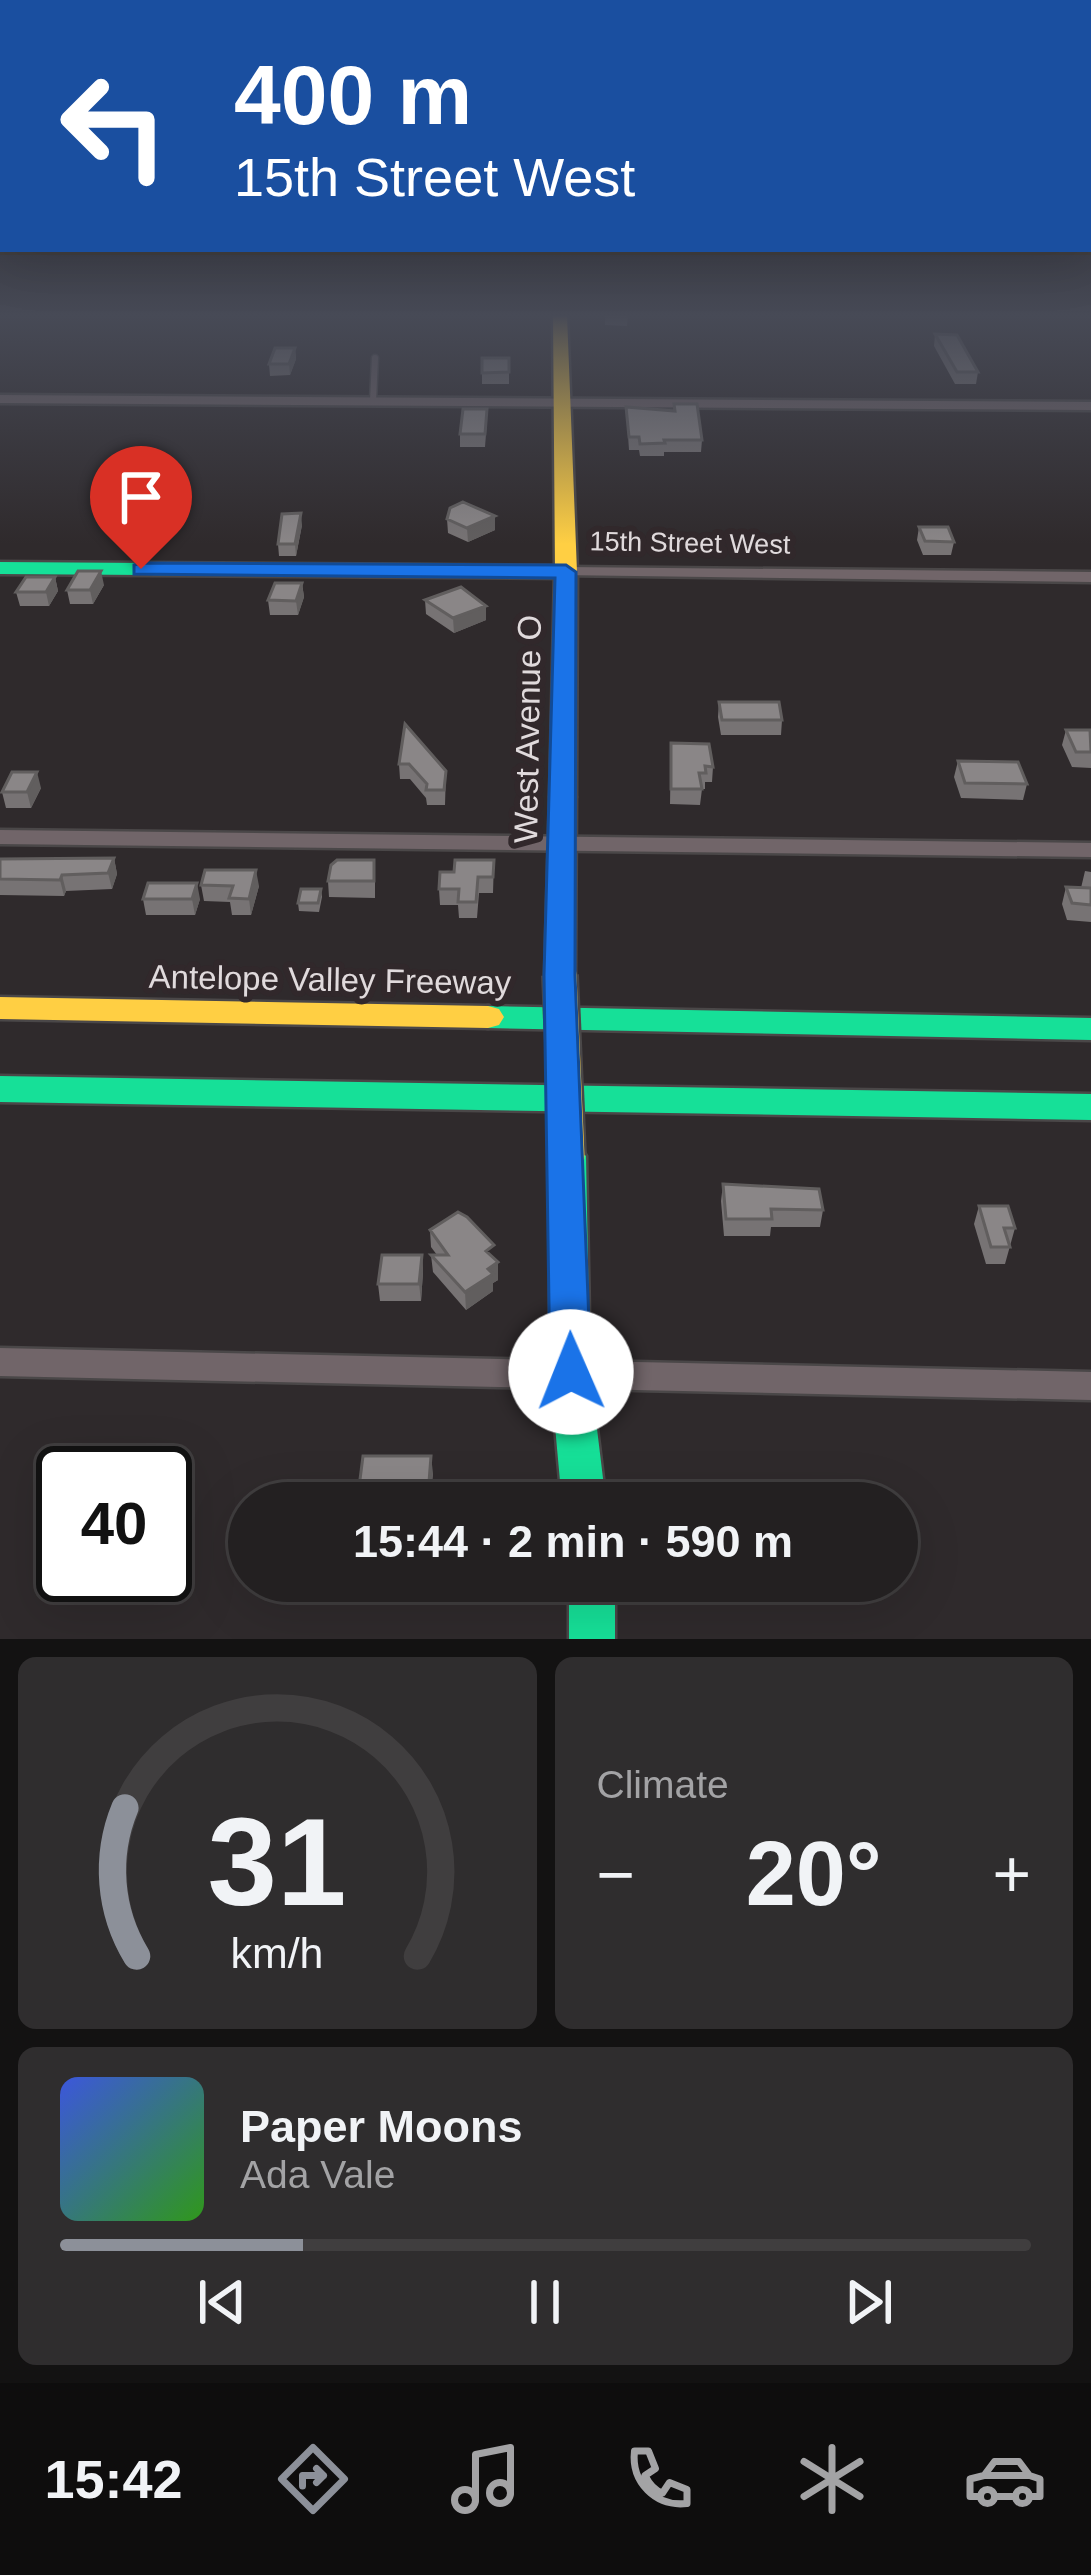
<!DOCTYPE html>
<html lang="en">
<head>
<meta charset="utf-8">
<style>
  :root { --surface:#232021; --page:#2f2d2e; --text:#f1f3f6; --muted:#a3a3a5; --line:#403e3f; --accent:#8c9099 }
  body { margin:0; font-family:Helvetica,sans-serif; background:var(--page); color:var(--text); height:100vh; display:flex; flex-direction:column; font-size:45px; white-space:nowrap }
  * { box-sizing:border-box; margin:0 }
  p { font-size:39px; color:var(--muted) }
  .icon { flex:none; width:66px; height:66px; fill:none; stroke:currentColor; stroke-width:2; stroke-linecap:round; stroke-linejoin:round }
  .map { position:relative; height:1639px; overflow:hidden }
  .sheet { display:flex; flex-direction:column; gap:18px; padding:18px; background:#131212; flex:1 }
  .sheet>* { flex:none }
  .banner { position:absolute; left:0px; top:0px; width:1092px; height:252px; box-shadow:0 12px 48px #0002,0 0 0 3px var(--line); background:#1a4fa0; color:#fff; overflow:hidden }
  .speed { position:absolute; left:36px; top:1446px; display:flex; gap:24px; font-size:60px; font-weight:700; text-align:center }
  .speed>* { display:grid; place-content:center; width:156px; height:156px; border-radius:50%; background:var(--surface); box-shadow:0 12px 48px #0002,0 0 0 3px var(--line); line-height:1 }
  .speed .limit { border:6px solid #111; border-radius:18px; background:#fff; color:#111 }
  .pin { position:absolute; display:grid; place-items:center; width:102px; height:102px; color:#fff; margin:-123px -51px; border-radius:50% 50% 50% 0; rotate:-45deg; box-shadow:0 0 12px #0007 }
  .pin .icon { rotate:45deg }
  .me { position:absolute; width:132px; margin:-66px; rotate:359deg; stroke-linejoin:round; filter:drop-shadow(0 0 9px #0008) }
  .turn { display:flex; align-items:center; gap:42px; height:252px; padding:0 36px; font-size:54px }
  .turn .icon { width:156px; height:156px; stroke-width:2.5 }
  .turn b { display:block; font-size:84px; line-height:102px }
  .big { font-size:90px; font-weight:700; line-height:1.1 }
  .sheet .tile { flex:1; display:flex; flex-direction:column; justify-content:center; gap:18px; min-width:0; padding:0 42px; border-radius:18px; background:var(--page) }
  .sheet .dial { align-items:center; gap:0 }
  .dial svg { height:312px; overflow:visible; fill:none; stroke:var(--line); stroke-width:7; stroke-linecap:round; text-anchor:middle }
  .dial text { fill:var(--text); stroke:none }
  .song { display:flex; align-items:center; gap:36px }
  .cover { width:144px; height:144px; border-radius:18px; background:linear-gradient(135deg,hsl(230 70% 55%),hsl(110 70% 35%)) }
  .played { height:12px; border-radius:6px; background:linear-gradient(90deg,var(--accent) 25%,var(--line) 25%) }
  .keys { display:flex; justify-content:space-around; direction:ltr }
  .heat { display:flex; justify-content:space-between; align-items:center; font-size:66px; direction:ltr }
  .sheet .tiles { flex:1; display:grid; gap:18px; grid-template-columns:1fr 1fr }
  .tile:last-child { grid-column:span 2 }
  .trip { position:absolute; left:228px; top:1482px; width:690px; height:120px; border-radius:60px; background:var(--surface); box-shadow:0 12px 48px #0002,0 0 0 3px var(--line); font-weight:700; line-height:120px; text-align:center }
  .tabs { display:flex; height:192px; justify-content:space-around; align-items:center; background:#0e0d0d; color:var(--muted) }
  .tabs .icon { width:84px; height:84px }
  .tabs .current { color:var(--accent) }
  .tabs b { font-size:54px; color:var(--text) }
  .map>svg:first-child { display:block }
</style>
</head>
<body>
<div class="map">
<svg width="1091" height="1639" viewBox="0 0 1091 1639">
  <rect width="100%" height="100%" fill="#2f2a2c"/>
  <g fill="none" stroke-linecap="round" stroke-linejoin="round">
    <defs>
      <path id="lane" d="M373,401l2,-43"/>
      <path id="street" d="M0,395l1091,7v8l-1091,-7z
        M566,567l525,5v10l-531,-7v-6z
        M0,830l1091,13v14l-1091,-13z
        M0,1348l1091,24v28l-1091,-24z"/>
      <path id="fast" d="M0,562l566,4 11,6 -11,6 -566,-4z
        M563,789l13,8 -1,178 -4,7h-22l-4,-7 5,-178z
        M488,1006l603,12v22l-603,-12 -11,-3 -5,-8 5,-8z
        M0,1076l1091,18v26l-1091,-18z
        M568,1142l12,4 6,10 4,215 16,132h-44l-12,-132v-215l6,-10z
        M569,1581h46v58h-46z"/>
      <path id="slow" d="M553,315h14l10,257 -1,225 -13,8 -13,-8 5,-225z
        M0,997l488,9 11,3 5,8 -5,8 -11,3 -488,-9z"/>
    </defs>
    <use href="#lane" stroke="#4a4748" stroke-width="9"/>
    <use href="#street" stroke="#4a4748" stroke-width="5"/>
    <use href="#fast" stroke="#4a4748" stroke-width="5"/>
    <use href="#slow" stroke="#4a4748" stroke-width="5"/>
    <use href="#lane" stroke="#716569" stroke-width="6"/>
    <use href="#street" fill="#716569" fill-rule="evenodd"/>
    <use href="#fast" fill="#16e098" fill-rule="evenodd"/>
    <use href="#slow" fill="#ffcf43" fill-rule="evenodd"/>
    <defs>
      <path id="slow-bridge" d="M560,975l8,181"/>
    </defs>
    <use href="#slow-bridge" stroke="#4a4748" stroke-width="38" stroke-linecap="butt"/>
    <use href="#slow-bridge" stroke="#ffcf43" stroke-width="33"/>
  </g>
  <path fill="#777374" d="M605,315h23l-1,11 -22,-1z
    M935,334l43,38 -2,12h-21l-21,-38z
    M295,348l1,11 -6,16 -20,1 -1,-12z
    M482,358h27v26h-27z
    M626,407l76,33 -1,12h-37v4h-24l-1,-6h-10z
    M487,421l-2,26h-25v-13z
    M495,516v14l-27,12 -20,-9 -1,-14z
    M302,525l-6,31h-17l-1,-12z
    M919,527l35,15 -3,13h-28l-6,-15z
    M55,577l3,14 -9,15h-29l-4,-14z
    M302,583l2,14 -6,18h-28l-2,-15z
    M104,585l-11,19h-23l-3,-14z
    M425,600l61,20 -32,13 -28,-19z
    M719,702l63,18 -1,15h-60l-3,-18z
    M405,724l41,47 -1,34h-18l-1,-7 -16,-19h-10l-1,-15z
    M1066,730l25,3v35l-19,-1 -10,-22z
    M671,743l42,24 -1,15h-7v7h-3l-2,16 -30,-1z
    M958,761l69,23 -4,16 -62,-2 -7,-21z
    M41,788l-10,20h-25l-4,-16z
    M114,858l3,16 -5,15 -46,2 -2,5 -64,-1v-36z
    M494,860l-1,33h-14l-2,25h-18l-1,-13h-18l-1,-16 15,-17z
    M1085,871l6,1v50l-24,-2 -5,-16 4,-17 15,1z
    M375,876v22l-46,-1 -1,-16z
    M201,885l58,1 -8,29h-19l-2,-13 -26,-1z
    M321,889l1,8 -3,15 -20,-1 -1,-8z
    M143,899h57l-5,16h-49z
    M723,1184l100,26 -3,17h-49l-1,9h-46l-3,-35z
    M979,1206l36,22 -10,36h-19l-12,-40z
    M430,1230l65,29 3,3v18l-5,3v8l-27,19 -33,-38 -2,-17h6l-6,-8z
    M422,1255l1,17 -2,29h-41l-2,-17z
    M433,1473l-3,30h-73z
    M348,1581h72l-2,24 -68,-3z"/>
  <path fill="#615e5e" d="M295,348l1,11 -6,16 -1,-11z
    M301,513l1,12 -6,31 -1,-12z
    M495,516v14l-27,12 -1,-14z
    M101,571l3,14 -11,19 -3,-14z
    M55,577l3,14 -9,15 -3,-14z
    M302,583l2,14 -6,18 -2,-14z
    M486,606v14l-32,13 -1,-15z
    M37,772l4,16 -10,20 -4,-16z
    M114,858l3,16 -5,15 -4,-16z
    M256,870l3,16 -8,29 -2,-16z
    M62,875l4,16 -2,5 -4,-16z
    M197,883l3,16 -5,16 -3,-16z
    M422,1255l1,17 -2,29 -2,-17z
    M498,1262v18l-5,3v8l-27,19 -1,-18 23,-23z
    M431,1456l2,17 -4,30 -1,-8z"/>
  <path fill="#8a8687" stroke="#615e5e" stroke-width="3" d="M935,334l22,1 21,37h-21z
    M275,348h20l-6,16h-20z
    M482,358h27v14l-27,1z
    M674,404h23l5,36h-38l1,3 -25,1 -1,-7h-10l-3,-30 49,4z
    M463,409h24l-2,25h-25z
    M463,502l32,14 -28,12 -20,-9 3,-11z
    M301,513l-6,31h-17l4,-30z
    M919,527h29l6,15 -29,-1z
    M78,571h23l-11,19h-23z
    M26,577h29l-9,15h-30z
    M275,583h27l-6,18 -28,-1z
    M461,587l25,19 -33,12 -28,-18z
    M719,702h60l3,18h-60z
    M405,724l41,47 -2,19h-18l1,-6 -18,-20h-10z
    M1066,730h24l1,22h-15z
    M671,743l38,1 4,23 -8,-1 1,7h-7l3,16h-31z
    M958,761l60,1 9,22 -62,-1z
    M12,772h25l-10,20h-25z
    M114,858l-6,15 -46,2 -2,5 -60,-1v-20z
    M337,860h37v21h-46l3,-16z
    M455,860h39l-1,17h-15l-2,25h-18l1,-13h-20l1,-17h14z
    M205,870h51l-7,29 -20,-1 4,-12 -32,-1z
    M148,883h49l-5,16h-49z
    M1066,887l25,1v17l-19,-2z
    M301,889h20l-3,14h-20z
    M723,1184l96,5 4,21 -52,-1 1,10h-46z
    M979,1206h29l7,22h-11l6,19h-19z
    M458,1212l9,5 27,28 -8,6 12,11 -10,7 5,5 -28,18 -34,-37h17l-18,-25z
    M382,1255h40l-3,29h-41z
    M363,1456h68l-3,39h-13v8h-58z
    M348,1581h69l-1,8 -69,-3z"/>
  <linearGradient id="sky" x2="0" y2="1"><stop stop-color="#1a1718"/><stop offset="0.58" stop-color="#474a56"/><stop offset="1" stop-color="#474a56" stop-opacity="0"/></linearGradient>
  <rect width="1091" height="544" fill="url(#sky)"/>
  <path fill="#1a73e8" stroke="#114b97" stroke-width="3" d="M141,563l425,2 10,7 -1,403 16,397 -6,13 -14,5 -15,-5 -6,-13 -6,-397 11,-397 -421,-4v-9z"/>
  <g text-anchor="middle" stroke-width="12" stroke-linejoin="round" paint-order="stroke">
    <g font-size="27" fill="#e0dadc" stroke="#31282b">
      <text transform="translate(690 543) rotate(1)" y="9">15th Street West</text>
    </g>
    <g font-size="33" fill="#e0dadc" stroke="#31282b">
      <text transform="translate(527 729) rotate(-89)" y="12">West Avenue O</text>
      <text transform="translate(330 979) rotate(1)" y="12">Antelope Valley Freeway</text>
    </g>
  </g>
</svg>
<div class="speed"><div class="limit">40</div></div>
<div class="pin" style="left:141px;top:569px;background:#d93025"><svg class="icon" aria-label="arrive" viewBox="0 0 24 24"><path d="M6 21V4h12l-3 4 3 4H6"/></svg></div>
<svg class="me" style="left:571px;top:1372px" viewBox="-20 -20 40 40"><circle r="19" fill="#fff"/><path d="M0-13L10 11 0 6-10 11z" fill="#1a73e8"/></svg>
<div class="trip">15:44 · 2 min · 590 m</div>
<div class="banner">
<div class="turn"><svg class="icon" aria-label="left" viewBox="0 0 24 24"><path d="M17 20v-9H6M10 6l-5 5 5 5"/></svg><div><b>400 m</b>15th Street West</div></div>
</div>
</div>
<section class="sheet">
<div class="tiles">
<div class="tile dial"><svg viewBox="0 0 100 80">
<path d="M14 69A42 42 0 1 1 86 69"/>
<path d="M14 69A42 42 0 0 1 11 31" stroke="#8c9099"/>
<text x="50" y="56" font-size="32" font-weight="700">31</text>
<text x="50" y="72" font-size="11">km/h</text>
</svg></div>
<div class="tile"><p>Climate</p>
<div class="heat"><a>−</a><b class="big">20°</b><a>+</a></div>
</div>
<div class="tile">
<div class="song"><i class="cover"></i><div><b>Paper Moons</b><p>Ada Vale</p></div></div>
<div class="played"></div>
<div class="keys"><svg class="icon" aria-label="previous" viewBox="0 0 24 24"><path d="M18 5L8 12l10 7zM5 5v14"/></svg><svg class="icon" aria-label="pause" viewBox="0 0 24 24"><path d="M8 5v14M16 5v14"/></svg><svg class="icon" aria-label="next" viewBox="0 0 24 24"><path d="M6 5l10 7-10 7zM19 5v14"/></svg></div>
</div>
</div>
</section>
<nav class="tabs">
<b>15:42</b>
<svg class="icon current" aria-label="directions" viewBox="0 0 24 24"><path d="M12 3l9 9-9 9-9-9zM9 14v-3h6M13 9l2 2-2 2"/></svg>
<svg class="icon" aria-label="music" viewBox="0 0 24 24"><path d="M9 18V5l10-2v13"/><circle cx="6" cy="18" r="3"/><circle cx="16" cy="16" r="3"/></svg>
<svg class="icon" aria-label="phone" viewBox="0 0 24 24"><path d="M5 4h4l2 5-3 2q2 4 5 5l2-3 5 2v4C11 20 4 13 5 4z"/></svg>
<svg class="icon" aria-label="climate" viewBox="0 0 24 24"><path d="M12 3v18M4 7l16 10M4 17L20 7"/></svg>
<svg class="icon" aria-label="car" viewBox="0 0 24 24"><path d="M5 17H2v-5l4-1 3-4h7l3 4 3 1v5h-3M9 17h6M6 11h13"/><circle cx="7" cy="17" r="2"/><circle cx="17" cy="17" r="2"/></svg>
</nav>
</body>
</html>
